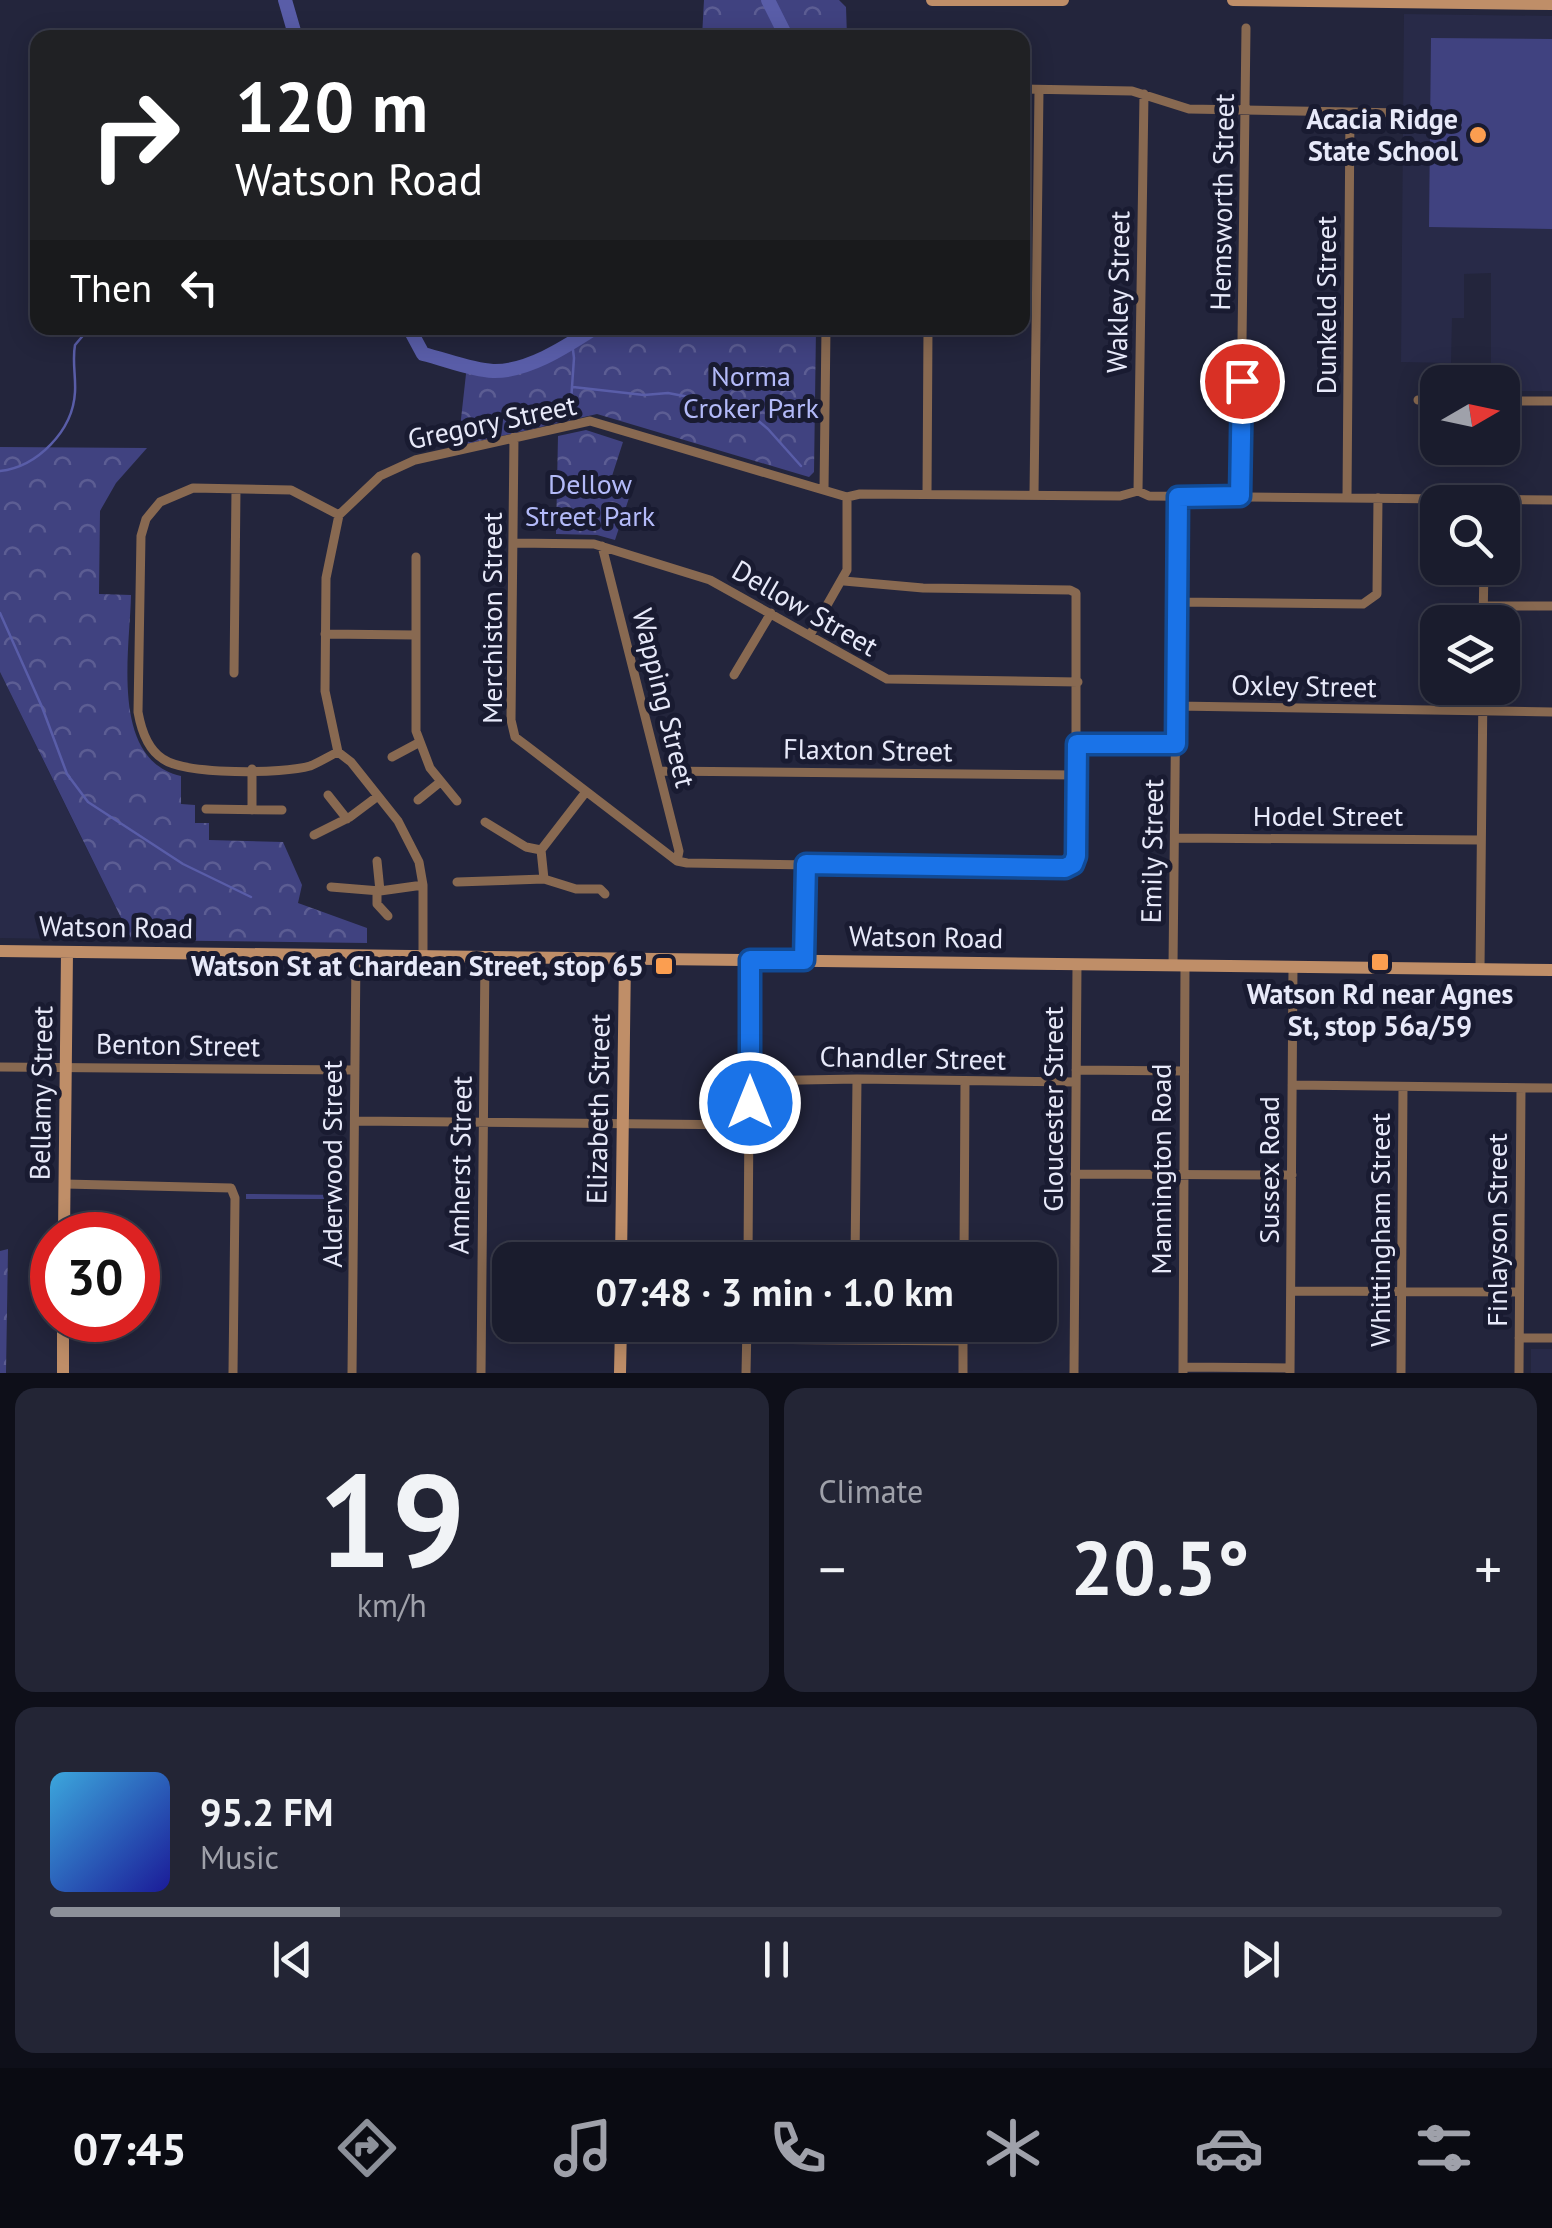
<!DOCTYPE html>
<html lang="en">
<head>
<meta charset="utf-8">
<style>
  :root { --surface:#1a1c2d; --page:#232535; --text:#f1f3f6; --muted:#9fa1aa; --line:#383a49; --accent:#8c9099 }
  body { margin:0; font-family:"PT Sans",sans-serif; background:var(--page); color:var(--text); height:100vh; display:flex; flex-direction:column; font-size:38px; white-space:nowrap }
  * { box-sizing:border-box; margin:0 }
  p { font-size:32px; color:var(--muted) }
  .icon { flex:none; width:55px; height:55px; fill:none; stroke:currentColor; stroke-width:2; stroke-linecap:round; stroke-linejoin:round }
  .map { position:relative; height:1373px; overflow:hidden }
  .sheet { display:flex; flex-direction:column; gap:15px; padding:15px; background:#0e0f19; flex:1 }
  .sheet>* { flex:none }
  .banner { position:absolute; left:30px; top:30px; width:1000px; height:305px; border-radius:20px; box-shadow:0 5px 25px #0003,0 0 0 2px var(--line); background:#202124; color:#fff; overflow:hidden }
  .needle { width:65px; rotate:81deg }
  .tools { position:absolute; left:1420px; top:365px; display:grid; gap:20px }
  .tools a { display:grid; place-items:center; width:100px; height:100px; border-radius:20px; background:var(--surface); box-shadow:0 5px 25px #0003,0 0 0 2px var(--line); font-size:50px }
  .speed { position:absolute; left:30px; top:1212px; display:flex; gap:20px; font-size:50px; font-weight:700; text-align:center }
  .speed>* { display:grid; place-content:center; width:130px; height:130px; border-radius:50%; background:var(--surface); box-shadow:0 5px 25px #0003,0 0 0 2px var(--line); line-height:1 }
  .speed .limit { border:15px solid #d22; background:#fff; color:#111 }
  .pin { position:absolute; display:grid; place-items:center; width:85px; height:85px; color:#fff; margin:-42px; border:5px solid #fff; border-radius:50%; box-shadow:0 2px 10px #0007 }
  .me { position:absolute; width:110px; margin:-55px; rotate:0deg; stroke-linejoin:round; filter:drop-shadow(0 0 8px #0008) }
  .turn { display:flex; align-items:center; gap:35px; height:210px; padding:0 40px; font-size:45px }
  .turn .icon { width:130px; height:130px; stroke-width:2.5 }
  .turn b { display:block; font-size:70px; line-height:85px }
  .then { display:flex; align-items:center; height:95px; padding:0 40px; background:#0003; gap:20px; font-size:38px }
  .big { font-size:75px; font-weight:700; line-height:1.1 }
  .sheet .card { flex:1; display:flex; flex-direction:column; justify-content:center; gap:15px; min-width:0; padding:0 35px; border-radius:20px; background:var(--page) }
  .sheet .dial { align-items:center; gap:0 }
  .dial b { font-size:130px; line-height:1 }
  .song { display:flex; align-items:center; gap:30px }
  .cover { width:120px; height:120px; border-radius:15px; background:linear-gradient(135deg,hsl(200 70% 55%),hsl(240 70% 35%)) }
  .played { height:10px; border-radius:5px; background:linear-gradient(90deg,var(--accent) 20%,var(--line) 20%) }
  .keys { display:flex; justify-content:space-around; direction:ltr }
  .heat { display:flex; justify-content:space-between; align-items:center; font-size:55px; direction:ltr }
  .sheet .tiles { flex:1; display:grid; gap:15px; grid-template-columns:1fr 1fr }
  .card:last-child { grid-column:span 2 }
  .trip { position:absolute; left:492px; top:1242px; width:565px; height:100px; border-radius:20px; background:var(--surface); box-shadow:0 5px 25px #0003,0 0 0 2px var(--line); font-weight:700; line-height:100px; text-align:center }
  .tabs { display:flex; height:160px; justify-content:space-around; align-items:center; background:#0a0b12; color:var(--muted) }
  .tabs .icon { width:70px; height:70px }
  .tabs .on { color:var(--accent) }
  .tabs b { font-size:45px; color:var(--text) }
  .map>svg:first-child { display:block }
</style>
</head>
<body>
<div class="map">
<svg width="1552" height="1373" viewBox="0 0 1552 1373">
  <defs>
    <pattern id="park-crowns" width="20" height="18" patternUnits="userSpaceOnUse" patternTransform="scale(2.5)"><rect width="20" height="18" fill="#404280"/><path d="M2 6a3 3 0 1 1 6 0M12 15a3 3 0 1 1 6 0" fill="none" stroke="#5c5d93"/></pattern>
  </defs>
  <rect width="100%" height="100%" fill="#23253c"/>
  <path fill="#282a48" d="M1404,14l148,2v375h-49l-1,-9h-11v-109l-27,1v44h-12l-1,45 -50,-1z
    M0,672l69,141 63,127 -132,-2z
    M1531,1349h21v24h-21z"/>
  <path fill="#404280" d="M1431,38l121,1v190l-123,-2z
    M246,1194l96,1v4h-96z"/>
  <path fill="url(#park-crowns)" d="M704,0h135l7,7 1,30h-145z
    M595,328h221l-2,144 -5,5 -212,-63 -139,32 9,-81c51,13 86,-10 128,-37z
    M586,430l37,12 -11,34 22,7 -19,57 -18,-5 -41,-1 2,-98z
    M0,447l147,1 -31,35 -16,28 -1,83 32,1c-1,55 -22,165 50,181v28l14,1v18h14v17l74,2 19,43 -4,18 69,25v15l-235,-3 -132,-268z
    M8,1249l-2,124h-6v-122z"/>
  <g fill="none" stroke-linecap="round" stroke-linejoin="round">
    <path stroke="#595da8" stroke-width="2.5" d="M785,33l6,5
      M573,387l71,8 24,-2 74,14 26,22 33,37
      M570,416l4,-58 -2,-16
      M0,471c37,-4 73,-40 75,-79 1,-16 -3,-31 0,-47l11,-13 9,-4
      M0,613l42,94 25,67 21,28 95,62 68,33"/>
    <path stroke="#595da8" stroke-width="14" d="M285,0l11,38
      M768,0l19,38
      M409,328l14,26c22,5 47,16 70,17 35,1 74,-25 102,-43"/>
    <path stroke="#886951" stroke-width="9" d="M1022,89l110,2 57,18 213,4
      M1418,400h20
      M1502,401h50
      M514,437l-3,283 4,17 12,9 150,115 10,2 329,5c20,0 49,7 60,-11v-264l-6,-3 -147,-2 -79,-7
      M824,490l2,-162
      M1138,491l6,-397
      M927,494l1,-166
      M1034,495l5,-405
      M1240,497l6,-469
      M1347,498l3,-385
      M514,543l80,1 116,36 177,99 191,3
      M602,546l77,305 -2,10
      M416,557v174l14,37 27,33
      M1177,602l186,2 14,-10 1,-96
      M1484,606h68
      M1483,622l1,-54
      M325,634l90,1
      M810,635l37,-65v-73
      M234,673l2,-184
      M734,675l37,-62
      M1176,706l376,6
      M1077,743l99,1
      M338,752c-9,4 -18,10 -28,14 -27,8 -124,9 -147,-7 -16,-10 -22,-30 -25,-47l3,-176 5,-17 14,-17 33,-14 98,2 48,25
      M392,757l28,-15
      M659,771l418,4
      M328,795l19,24
      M418,800l21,-17
      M206,809l76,1
      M252,810v-41
      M485,822l41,25 15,3
      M314,835l36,-18 28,-21
      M1175,838l305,2
      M541,850l3,29 32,10h24l5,5
      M541,850l44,-57
      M377,861l3,30
      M457,882l87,-3
      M331,887l49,4 43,-6
      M377,890v14l11,12
      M423,956v-71l-4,-23 -21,-41 -47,-59 -13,-10 -13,-61 1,-113 13,-63 41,-39 35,-16 175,-39 257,76 13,-3 260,2 18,-5 11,5 403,4
      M804,961l1,-96
      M1173,966l5,-469
      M1480,969l3,-281
      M0,1067l355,3
      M1076,1070l108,1
      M750,1081l107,-2 219,3
      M1292,1085l260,3
      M355,1121l395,4
      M1075,1174l217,1
      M65,1184l166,4 4,10 -2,175
      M748,1260l2,-300
      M855,1260l2,-181
      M964,1260l1,-179
      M1291,1291l228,1
      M63,1320h54
      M1519,1338h33
      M746,1339l217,2
      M854,1340v-15
      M1183,1367l107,1
      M352,1373l4,-418
      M481,1373l4,-417
      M746,1373l1,-48
      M963,1373v-48
      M1074,1373l3,-408
      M1183,1373l2,-407
      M1290,1373l3,-406
      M1401,1373l2,-286
      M1519,1373l2,-285"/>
    <path stroke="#bf8e68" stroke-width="12" d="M932,0h131
      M1233,0l319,4
      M0,951l1552,19
      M64,1235l3,-283
      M621,1260l4,-302
      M63,1373v-53
      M620,1373l1,-48"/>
  </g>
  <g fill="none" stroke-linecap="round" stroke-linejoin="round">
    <defs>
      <path id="route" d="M750,1103v-143h54l2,-96 259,4 8,-4 3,-8 1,-112h99l2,-247 62,-1 2,-115"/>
    </defs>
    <use href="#route" stroke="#114b97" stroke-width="25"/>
    <use href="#route" stroke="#1a73e8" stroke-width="18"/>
  </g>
  <g fill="#fb9e50" stroke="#191b31" stroke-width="4">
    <circle cx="1478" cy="135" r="10"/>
    <rect x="1370" y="952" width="20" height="20" rx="5"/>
    <rect x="654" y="956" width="20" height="20" rx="5"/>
  </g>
  <g text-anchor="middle" stroke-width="10" stroke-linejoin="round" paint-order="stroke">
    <g font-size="28" font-weight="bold" fill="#e7e9f9" stroke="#191b31" text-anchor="end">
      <text x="1458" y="129">Acacia Ridge<tspan x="1458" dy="32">State School</tspan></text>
      <text x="644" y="976">Watson St at Chardean Street, stop 65</text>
      <text x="1380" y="1004" text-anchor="middle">Watson Rd near Agnes<tspan x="1380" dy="32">St, stop 56a/59</tspan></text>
    </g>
    <g font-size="28" fill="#e7e9f9" stroke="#191b31">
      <text transform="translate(1222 202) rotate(-89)" y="10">Hemsworth Street</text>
      <text transform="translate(1118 292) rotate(-89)" y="10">Wakley Street</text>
      <text transform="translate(1326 305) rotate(-90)" y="10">Dunkeld Street</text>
      <text transform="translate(492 422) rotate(-12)" y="10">Gregory Street</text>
      <text transform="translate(805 608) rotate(30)" y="10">Dellow Street</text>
      <text transform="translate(492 618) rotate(-90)" y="10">Merchiston Street</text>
      <text transform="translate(1304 686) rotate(1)" y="10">Oxley Street</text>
      <text transform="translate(664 698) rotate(76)" y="10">Wapping Street</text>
      <text transform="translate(868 750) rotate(1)" y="10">Flaxton Street</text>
      <text x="1328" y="826">Hodel Street</text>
      <text transform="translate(1152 851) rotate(-89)" y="10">Emily Street</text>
      <text transform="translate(116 927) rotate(1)" y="10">Watson Road</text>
      <text transform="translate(926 937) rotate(1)" y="10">Watson Road</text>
      <text transform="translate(178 1045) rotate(1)" y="10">Benton Street</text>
      <text transform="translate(913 1058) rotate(1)" y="10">Chandler Street</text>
      <text transform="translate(41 1093) rotate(-89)" y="10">Bellamy Street</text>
      <text transform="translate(598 1109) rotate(-89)" y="10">Elizabeth Street</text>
      <text transform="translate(1053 1109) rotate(-90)" y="10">Gloucester Street</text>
      <text transform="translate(332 1164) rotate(-90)" y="10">Alderwood Street</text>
      <text transform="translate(460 1165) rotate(-89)" y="10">Amherst Street</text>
      <text transform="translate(1161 1169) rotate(-90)" y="10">Mannington Road</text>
      <text transform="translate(1269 1170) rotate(-90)" y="10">Sussex Road</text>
      <text transform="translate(1380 1230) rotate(-90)" y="10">Whittingham Street</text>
      <text transform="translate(1497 1230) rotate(-90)" y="10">Finlayson Street</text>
    </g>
    <g font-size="28" fill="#b3baf8" stroke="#191b31">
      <text x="751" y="386">Norma<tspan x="751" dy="32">Croker Park</tspan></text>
      <text x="590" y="494">Dellow<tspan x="590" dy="32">Street Park</tspan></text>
    </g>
  </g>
</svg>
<div class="tools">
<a><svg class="needle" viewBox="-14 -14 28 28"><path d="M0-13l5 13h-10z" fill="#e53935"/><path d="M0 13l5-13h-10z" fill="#9fa1aa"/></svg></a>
<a><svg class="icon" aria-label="search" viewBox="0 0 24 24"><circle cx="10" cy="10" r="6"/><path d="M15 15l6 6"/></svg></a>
<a><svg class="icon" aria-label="layers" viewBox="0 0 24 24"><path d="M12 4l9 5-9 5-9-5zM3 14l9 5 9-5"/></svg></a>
</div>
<div class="speed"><div class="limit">30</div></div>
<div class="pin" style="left:1242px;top:381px;background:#d93025"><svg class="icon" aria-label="arrive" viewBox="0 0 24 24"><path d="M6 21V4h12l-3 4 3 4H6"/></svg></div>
<svg class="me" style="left:750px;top:1103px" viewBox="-20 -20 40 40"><circle r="17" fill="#1a73e8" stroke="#fff" stroke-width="3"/><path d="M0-11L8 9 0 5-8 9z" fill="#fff"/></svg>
<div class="trip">07:48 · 3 min · 1.0 km</div>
<div class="banner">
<div class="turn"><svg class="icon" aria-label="right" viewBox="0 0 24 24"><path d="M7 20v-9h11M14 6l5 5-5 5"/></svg><div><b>120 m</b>Watson Road</div></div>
<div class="then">Then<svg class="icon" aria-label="left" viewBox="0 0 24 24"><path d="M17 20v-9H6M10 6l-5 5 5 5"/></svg></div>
</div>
</div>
<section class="sheet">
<div class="tiles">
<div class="card dial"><b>19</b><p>km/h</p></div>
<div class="card"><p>Climate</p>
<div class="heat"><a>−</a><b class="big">20.5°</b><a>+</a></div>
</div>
<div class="card">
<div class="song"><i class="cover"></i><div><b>95.2 FM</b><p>Music</p></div></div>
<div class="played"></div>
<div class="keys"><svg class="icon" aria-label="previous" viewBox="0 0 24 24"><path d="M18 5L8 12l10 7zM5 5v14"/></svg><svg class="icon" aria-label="pause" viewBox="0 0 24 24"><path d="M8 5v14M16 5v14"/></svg><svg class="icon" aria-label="next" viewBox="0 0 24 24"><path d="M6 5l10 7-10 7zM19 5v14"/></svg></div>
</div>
</div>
</section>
<nav class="tabs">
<b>07:45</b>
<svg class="icon on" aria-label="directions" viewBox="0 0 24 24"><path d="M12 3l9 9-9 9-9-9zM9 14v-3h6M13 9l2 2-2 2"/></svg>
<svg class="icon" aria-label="music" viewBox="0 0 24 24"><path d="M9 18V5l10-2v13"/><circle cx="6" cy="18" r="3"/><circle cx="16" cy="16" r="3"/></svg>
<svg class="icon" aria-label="phone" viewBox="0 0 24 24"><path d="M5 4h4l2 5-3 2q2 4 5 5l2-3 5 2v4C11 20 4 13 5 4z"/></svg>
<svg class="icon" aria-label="climate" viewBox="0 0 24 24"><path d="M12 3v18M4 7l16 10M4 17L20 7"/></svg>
<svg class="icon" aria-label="car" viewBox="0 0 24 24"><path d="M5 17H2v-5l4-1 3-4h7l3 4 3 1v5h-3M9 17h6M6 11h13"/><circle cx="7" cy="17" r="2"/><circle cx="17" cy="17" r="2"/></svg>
<svg class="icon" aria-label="filters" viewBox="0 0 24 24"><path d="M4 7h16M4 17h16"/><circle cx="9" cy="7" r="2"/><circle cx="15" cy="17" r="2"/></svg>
</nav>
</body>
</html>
